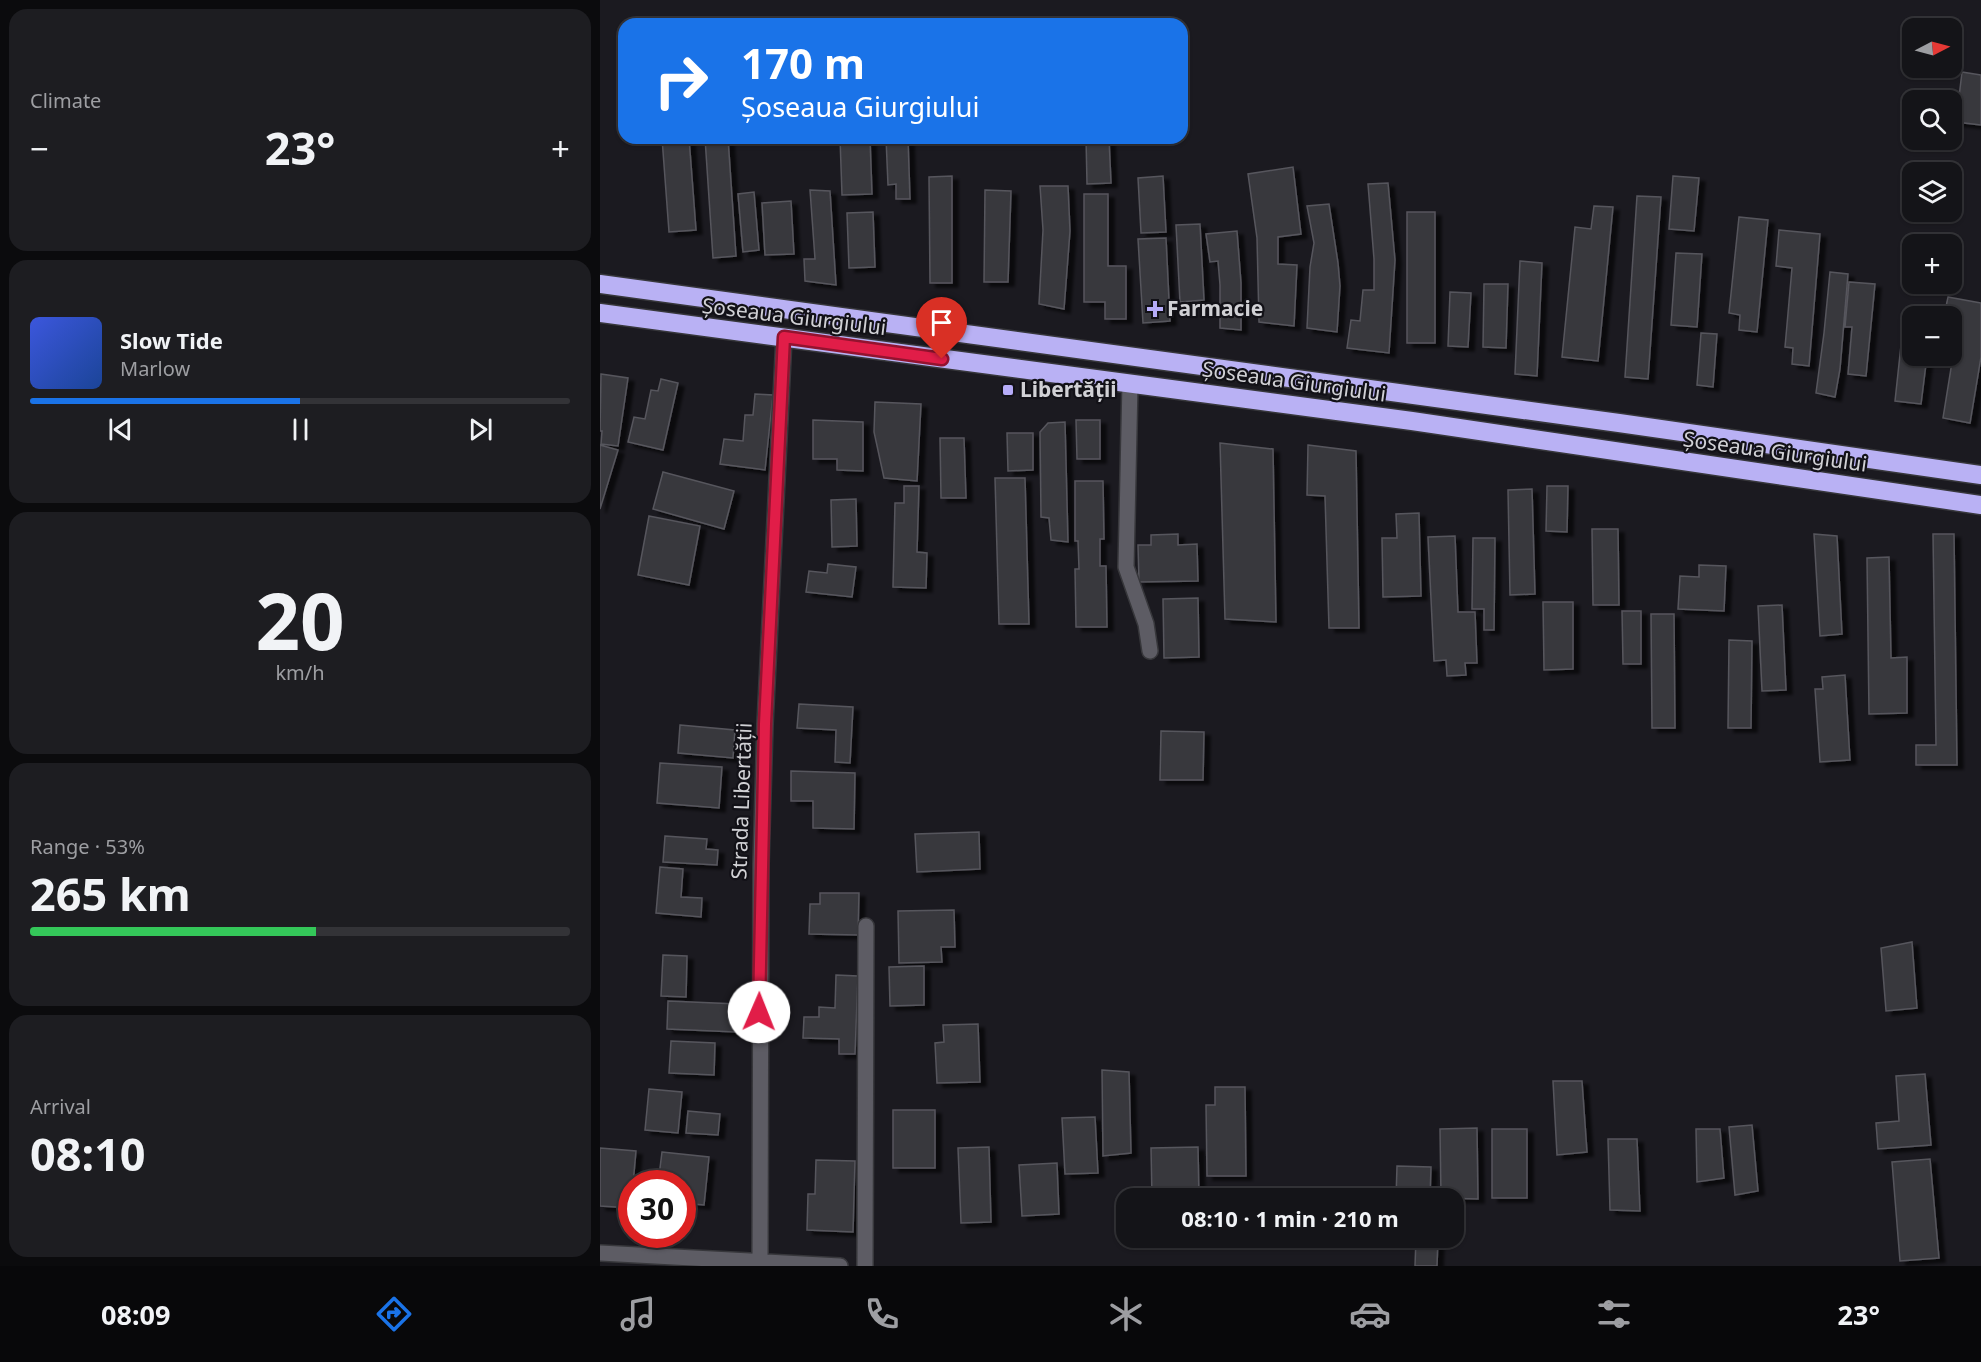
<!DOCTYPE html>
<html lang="en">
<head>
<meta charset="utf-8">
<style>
  :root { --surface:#141418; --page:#1d1d21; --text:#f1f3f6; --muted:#9d9ea2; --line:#333337; --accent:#1a73e8 }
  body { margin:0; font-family:"Noto Sans",sans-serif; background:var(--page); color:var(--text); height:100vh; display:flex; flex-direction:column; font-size:22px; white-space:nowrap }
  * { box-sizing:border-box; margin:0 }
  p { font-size:20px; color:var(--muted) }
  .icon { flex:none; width:33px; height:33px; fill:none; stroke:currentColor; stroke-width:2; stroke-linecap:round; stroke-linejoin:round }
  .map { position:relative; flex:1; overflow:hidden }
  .sheet { display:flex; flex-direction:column; gap:9px; padding:9px; background:#0b0b0d; width:600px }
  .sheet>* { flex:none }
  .banner { position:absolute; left:18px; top:18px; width:570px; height:126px; border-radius:18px; box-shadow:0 2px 4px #0004,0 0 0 2px var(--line); background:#1a73e8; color:#fff; overflow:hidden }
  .needle { width:39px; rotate:84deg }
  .fabs { position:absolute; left:1302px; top:18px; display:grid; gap:12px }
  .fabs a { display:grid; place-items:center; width:60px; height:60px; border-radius:12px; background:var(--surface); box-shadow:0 2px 4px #0004,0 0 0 2px var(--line); font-size:30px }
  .speed { position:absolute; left:18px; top:1170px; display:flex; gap:12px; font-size:30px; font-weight:700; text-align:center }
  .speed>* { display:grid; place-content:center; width:78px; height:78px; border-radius:50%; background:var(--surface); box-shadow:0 2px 4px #0004,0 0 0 2px var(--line); line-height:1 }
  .speed .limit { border:9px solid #d22; background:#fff; color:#111 }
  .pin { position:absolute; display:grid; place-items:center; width:51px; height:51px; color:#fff; margin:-62px -26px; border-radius:50% 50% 50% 0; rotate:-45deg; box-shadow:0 0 6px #0007 }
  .pin .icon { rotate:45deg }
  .me { position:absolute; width:66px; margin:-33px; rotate:1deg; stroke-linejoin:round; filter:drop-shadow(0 0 4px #0008) }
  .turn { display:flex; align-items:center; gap:21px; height:126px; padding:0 24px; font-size:27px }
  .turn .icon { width:78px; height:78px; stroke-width:2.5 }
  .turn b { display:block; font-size:42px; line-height:51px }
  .big { font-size:45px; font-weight:700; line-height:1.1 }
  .sheet .card { flex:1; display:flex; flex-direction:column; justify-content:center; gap:9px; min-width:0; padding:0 21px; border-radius:18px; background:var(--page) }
  .sheet .dial { align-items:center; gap:0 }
  .dial b { font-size:78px; line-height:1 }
  .song { display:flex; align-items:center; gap:18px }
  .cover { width:72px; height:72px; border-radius:9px; background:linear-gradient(135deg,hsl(230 70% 55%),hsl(220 70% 35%)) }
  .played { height:6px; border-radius:3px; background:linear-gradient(90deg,var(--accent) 50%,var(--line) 50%) }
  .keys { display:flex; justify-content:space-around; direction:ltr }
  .heat { display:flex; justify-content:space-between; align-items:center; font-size:33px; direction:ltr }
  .charge { height:9px; border-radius:4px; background:linear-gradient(90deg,#34c759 53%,var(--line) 0) }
  .trip { position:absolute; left:516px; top:1188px; width:348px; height:60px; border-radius:18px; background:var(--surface); box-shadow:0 2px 4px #0004,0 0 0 2px var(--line); font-weight:700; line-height:60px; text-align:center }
  .tabs { display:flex; height:96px; justify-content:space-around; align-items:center; background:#08080a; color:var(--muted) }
  .tabs .icon { width:42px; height:42px }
  .tabs .current { color:var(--accent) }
  .tabs b { font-size:27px; color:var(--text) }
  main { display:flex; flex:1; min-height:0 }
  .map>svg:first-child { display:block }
</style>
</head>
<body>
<main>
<section class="sheet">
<div class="card"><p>Climate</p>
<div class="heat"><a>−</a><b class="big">23°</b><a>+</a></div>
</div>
<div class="card">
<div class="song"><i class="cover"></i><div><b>Slow Tide</b><p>Marlow</p></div></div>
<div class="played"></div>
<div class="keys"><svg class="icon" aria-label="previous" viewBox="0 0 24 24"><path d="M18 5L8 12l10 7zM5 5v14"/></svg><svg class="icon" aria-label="pause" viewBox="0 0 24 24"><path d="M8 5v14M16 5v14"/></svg><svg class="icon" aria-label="next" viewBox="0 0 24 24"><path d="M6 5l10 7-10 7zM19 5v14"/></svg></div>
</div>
<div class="card dial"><b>20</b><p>km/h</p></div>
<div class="card"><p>Range · 53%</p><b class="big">265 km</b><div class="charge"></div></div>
<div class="card"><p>Arrival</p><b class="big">08:10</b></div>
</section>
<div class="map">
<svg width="1381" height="1266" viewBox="0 0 1381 1266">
  <defs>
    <filter id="shadow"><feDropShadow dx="6" dy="4" stdDeviation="1.5" flood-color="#0009"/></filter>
  </defs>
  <rect width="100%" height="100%" fill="#1b1a20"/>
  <path fill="#38383e" stroke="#57565d" stroke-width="1.5" filter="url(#shadow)" d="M1362,72l19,3v50l-25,-3z
    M62,138h27l7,92 -27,2z
    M105,138h23l8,118 -23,2z
    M240,138h30l2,56 -30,1z
    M286,138h22l2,61h-14v-15l-8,1z
    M486,138h23l2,45 -24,1z
    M693,167l8,67 -23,3v27l19,1 -3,61 -35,-4 -2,-84 -9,-64z
    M352,176v107h-22l-1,-106z
    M563,176l3,56 -25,1 -3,-55z
    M1073,176l26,2 -5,53 -25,-2z
    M788,183l7,77 -6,93 -42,-5 4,-28 9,1 3,-31h11v-31l-6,-75z
    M440,186h28l2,45 -6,78 -25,-5 4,-74z
    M210,190l20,1 6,94 -31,-4 -1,-22h11z
    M385,190l26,1 -3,91h-24z
    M154,192l5,58 -16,2 -5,-58z
    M484,194h24v72h18v53h-21v-17h-21z
    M1037,196l24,1 -13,182 -23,-2z
    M191,201l3,53 -29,1 -3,-52z
    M729,204l9,59 2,23 -3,46 -30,-4 3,-61 4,-24 -7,-37z
    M994,206l19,1 -15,154 -36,-4 13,-130 16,2z
    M273,212l2,55 -26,1 -2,-55z
    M807,212h28v131h-28z
    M1139,217l29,3 -11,112 -18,-2 1,-15 -11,-2z
    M600,224l4,76 -24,2 -4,-77z
    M1179,230l41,4 -11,132 -17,-2 1,-16 -8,-1 7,-79 -16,-2z
    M637,231l4,52v47l-21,-2v-43l-2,-24 -8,1 -4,-28z
    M566,238l4,83 -27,2 -5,-84z
    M1076,253l26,1 -5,73 -26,-2z
    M920,261l22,2 -5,113 -22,-2z
    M1230,272l18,2 -8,95 -5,28 -19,-4 8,-60z
    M1249,282l26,2 -9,92 -18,-2 4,-47h-7z
    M884,284h24l-2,64 -23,-1z
    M850,292l21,1 -3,54 -20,-1z
    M1348,297l33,6v54l-11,66 -27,-5 14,-87 -5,-1v-14h-8z
    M1101,333l16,1 -4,53 -16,-2z
    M1302,336l10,1v19h15l-6,48 -26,-3z
    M1,374l27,4 -10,68 -17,-2 1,-13h-2z
    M61,379l17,4 -15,67 -35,-8 6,-25 11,2 6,-29 7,1z
    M155,394l18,1 -8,75 -45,-6 4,-25 19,2 2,-26h8z
    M275,402l46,2 -4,77 -33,-3 -10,-46z
    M213,420l50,2v49l-26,-1v-11h-24z
    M476,420h24v39h-23z
    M465,422l3,120 -17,-2 -2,-22 -8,-1 -1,-85 8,-9z
    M407,433h26v37l-25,1z
    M340,438h24l2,60h-25z
    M620,443l53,6 3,173 -51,-3z
    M0,445l18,5 -18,59z
    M708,445l48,6 3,177h-30l-4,-132 -18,-1z
    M63,472l71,19 -10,38 -71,-20z
    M395,478h30l4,146h-30z
    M475,481h28l1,58h-4v27h6l1,61h-31l-1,-58h4l-1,-28h-3z
    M304,486h15l-2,66 10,1 -1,35 -33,-1 2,-84h9z
    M947,486h21l-1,46 -21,-1z
    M932,489l3,105 -25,1 -2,-105z
    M256,499l1,47 -25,1 -1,-47z
    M819,513l2,83 -38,1 -1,-59h15l-1,-24z
    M49,516l51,10 -11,59 -51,-10z
    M992,529h26l1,76h-26z
    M578,534v11l19,-1 1,37 -59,1 -1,-37h13v-10z
    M1214,534l23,2 5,98 -22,2z
    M1333,534h21l3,231h-41v-20h20z
    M855,536l3,76h17l2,51h-12l1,12 -19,1 -1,-16 -12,1 -6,-124z
    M873,538h22l-1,92h-10v-21h-12z
    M1289,557l2,101 16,-1v56l-38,1 -2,-156z
    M228,564l28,3 -4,30 -46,-5 3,-21 18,2z
    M1099,565l27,1 -2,45 -46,-2 2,-33 19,1z
    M598,598l1,59 -35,1 -1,-59z
    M943,602h30v67l-29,1z
    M1182,605l4,85 -24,1 -4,-85z
    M1022,611h19v53h-18z
    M1051,614h23l1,114h-23z
    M1129,640l23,1 -1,87h-23z
    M1245,675l5,85 -30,2 -5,-73h8l-1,-12z
    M199,704l54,3 -3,56 -15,-1 1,-32 -39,-2z
    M80,725l55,5 -2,28 -55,-5z
    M561,731l43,1 -1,48h-43z
    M60,763l62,4 -3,41 -62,-5z
    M191,771l64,2 -1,56 -41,-1v-27h-22z
    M379,832l1,37 -63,3 -2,-38z
    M65,836l42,3 -1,10 12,1 -1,15 -54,-3z
    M60,867l23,2 -2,28 21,1 -1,19 -45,-4z
    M220,893h39l-1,42 -49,-1 1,-30h10z
    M354,910l1,37h-14l1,15 -43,1 -1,-52z
    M1312,942l5,66 -31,3 -5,-63z
    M63,955l24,1 -1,41 -25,-1z
    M324,966v39l-34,1 -1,-39z
    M236,975l22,1 -3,78h-16v-15l-36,-1 1,-21h15v-10l16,1z
    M68,1001l70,3 -2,28 -69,-3z
    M378,1024l2,58 -43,1 -2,-40 9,-1 -1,-17z
    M71,1041l44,2 -1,32 -45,-2z
    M502,1070l27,2 2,81 -28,3z
    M1325,1074l6,71 -53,4 -2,-26 23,-2 -3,-45z
    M953,1081h29l5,71 -30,3z
    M615,1087h30l1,89h-39l-1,-71h9z
    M49,1089l33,3 -4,41 -33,-3z
    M293,1110h42v58h-42z
    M88,1111l32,3 -2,21 -32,-2z
    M495,1117l3,56 -33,1 -3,-56z
    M1152,1125l6,66 -23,4 -6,-68z
    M877,1128l1,71 -37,-1 -1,-69z
    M892,1129h35v69h-35z
    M1096,1129h24l4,49 -27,4z
    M1008,1139h29l3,72 -30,-1z
    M389,1147l2,75 -30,1 -3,-75z
    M598,1147l1,51h-47l-1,-50z
    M0,1148l36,3 -3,33h-1l-1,24 -31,-2z
    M62,1152l47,5 -5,48 -22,-2v-19h-24z
    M1330,1159l9,99 -39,3 -8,-99z
    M216,1160l39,1 -2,71 -46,-2 1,-36h7z
    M457,1163l2,51 -37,2 -3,-51z
    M797,1166l34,1 -1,31h-34z
    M816,1238h22l-1,28h-22z"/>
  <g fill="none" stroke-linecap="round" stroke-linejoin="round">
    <defs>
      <path id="lane" d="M530,383l-4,184 20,57 4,27"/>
      <path id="street" d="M0,1253l240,13
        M160,1266l1,-402 4,-140 19,-387
        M265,1266l1,-340"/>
      <path id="highway" d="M0,284l1019,139 362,52
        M0,313l812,108 569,84"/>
    </defs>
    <use href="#lane" stroke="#37373b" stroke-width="18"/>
    <use href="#street" stroke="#37373b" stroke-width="18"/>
    <use href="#highway" stroke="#37373b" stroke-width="21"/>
    <use href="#lane" stroke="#5d5c64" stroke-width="15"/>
    <use href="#street" stroke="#5d5c64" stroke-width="15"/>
    <use href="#highway" stroke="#b9b1f4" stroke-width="18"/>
  </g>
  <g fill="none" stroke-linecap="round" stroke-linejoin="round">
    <defs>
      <path id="route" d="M159,1012l6,-288 19,-387 158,22"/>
    </defs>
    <use href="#route" stroke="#92132f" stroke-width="15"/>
    <use href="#route" stroke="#e11d48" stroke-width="10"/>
  </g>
  <g fill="#b6acf8" stroke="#121117" stroke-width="2">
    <path d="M552 300h6v6h6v6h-6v6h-6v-6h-6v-6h6z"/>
    <rect x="402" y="384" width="12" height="12" rx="3"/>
  </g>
  <g text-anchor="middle" stroke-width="4.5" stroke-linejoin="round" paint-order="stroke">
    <g font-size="21" font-weight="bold" fill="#d1d1d5" stroke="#121117" text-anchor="start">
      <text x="567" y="316">Farmacie</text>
      <text x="420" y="397">Libertății</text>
    </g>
    <g font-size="21" fill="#d1d1d5" stroke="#121117">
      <text transform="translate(194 317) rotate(7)" y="7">Șoseaua Giurgiului</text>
      <text transform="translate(694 382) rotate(8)" y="7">Șoseaua Giurgiului</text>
      <text transform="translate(1175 452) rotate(8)" y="7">Șoseaua Giurgiului</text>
      <text transform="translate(142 801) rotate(-88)" y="7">Strada Libertății</text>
    </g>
  </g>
</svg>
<div class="fabs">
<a><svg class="needle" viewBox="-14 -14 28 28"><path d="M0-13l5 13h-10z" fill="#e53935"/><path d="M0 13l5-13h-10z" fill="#9d9ea2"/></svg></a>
<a><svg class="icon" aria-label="search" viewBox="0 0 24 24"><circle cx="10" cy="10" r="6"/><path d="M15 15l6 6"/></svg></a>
<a><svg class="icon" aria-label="layers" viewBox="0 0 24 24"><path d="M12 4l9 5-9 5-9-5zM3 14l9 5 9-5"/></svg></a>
<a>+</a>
<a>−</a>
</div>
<div class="speed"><div class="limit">30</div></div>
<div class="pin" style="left:342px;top:359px;background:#d93025"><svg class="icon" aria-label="arrive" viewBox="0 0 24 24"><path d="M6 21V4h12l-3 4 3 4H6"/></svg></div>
<svg class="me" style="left:159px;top:1012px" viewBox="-20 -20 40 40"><circle r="19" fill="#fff"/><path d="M0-13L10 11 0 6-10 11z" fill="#e11d48"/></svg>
<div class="trip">08:10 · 1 min · 210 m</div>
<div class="banner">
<div class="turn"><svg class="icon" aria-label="right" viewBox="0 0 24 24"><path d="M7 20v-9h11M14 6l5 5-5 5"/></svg><div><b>170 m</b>Șoseaua Giurgiului</div></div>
</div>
</div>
</main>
<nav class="tabs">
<b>08:09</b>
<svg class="icon current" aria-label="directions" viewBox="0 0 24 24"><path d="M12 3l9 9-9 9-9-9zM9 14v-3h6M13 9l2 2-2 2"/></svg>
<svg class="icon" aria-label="music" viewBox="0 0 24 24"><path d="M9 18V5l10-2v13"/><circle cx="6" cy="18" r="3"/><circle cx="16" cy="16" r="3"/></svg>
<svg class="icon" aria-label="phone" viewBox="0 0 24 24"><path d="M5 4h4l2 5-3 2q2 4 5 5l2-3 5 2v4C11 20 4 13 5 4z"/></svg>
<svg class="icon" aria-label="climate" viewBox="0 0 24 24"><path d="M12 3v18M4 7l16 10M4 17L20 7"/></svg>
<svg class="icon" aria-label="car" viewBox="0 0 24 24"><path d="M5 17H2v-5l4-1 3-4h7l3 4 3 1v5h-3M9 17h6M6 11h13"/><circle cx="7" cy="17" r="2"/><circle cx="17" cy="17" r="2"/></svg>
<svg class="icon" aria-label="filters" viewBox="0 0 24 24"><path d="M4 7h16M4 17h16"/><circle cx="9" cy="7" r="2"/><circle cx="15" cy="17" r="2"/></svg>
<b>23°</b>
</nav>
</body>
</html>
